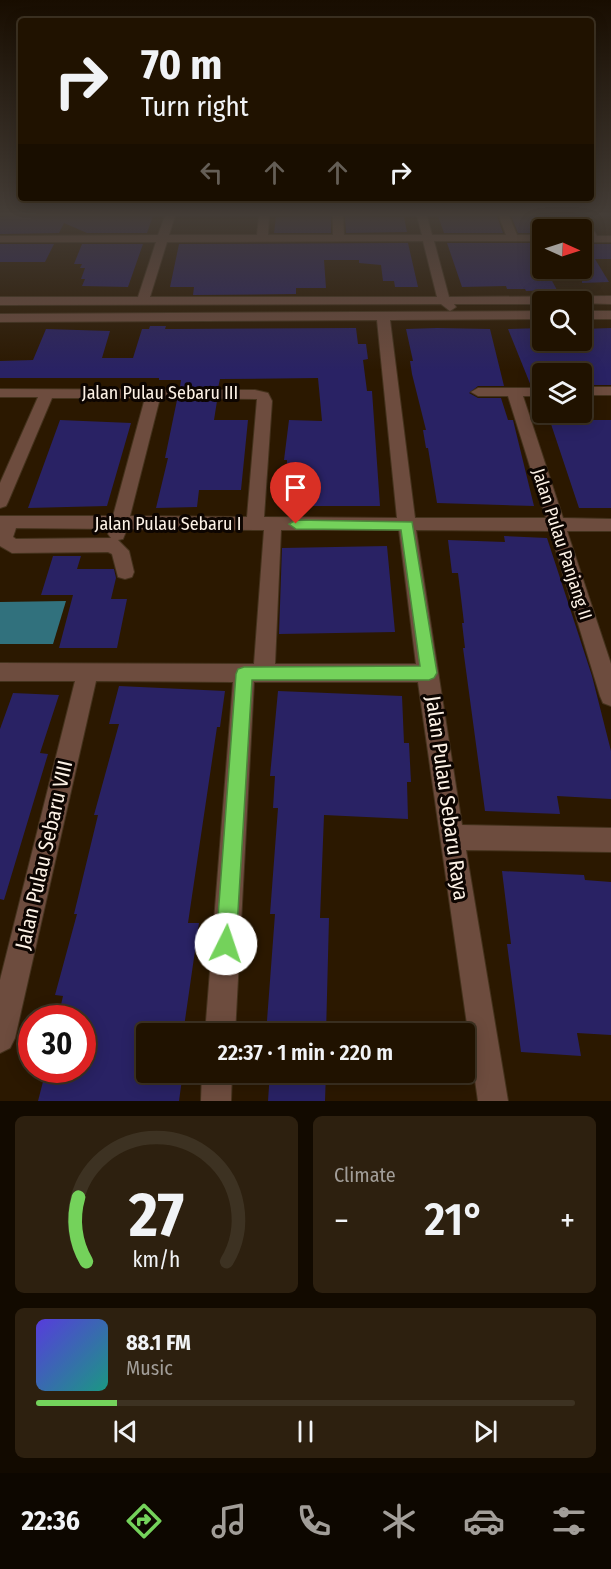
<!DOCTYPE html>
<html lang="en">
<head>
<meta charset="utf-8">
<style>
  :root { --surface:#201200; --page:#2d200f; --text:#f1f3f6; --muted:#a29e99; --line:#3d3222; --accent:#74d25b }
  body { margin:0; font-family:"Fira Sans Condensed",sans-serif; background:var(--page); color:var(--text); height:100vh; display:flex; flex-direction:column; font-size:22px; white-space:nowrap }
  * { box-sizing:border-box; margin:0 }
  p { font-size:20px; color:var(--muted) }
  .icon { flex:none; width:33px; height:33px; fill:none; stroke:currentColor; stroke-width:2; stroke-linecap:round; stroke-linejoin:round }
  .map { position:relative; height:1101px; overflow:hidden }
  .details { display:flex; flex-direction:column; gap:15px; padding:15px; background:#120a00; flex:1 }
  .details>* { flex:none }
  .guide { position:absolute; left:18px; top:18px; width:576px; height:183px; border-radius:6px; box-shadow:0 3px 15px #0003,0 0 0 2px var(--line); background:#201200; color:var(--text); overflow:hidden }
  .needle { width:39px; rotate:93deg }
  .controls { position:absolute; left:532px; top:219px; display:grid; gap:12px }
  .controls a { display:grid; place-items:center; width:60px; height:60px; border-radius:6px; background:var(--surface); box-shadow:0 3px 15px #0003,0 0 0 2px var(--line); font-size:30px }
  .speed { position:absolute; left:18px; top:1005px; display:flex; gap:12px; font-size:30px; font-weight:700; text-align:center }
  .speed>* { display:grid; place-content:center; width:78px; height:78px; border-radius:50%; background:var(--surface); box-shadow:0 3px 15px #0003,0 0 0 2px var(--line); line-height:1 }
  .speed .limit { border:9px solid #d22; background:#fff; color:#111 }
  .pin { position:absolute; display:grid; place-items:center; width:51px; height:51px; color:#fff; margin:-62px -26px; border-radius:50% 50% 50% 0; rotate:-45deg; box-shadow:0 0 6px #0007 }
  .pin .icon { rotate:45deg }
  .me { position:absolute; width:66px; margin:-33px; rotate:4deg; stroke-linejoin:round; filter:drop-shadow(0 0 4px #0008) }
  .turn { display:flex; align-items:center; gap:21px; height:126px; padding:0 24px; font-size:27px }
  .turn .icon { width:78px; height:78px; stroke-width:2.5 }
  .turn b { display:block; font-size:42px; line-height:51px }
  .lanes { display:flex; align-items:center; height:57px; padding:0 24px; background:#0003; justify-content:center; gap:30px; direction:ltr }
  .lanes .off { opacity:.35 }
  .big { font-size:45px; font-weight:600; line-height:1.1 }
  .details .card { flex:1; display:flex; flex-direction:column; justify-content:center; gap:9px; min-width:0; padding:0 21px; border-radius:9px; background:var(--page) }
  .details .dial { align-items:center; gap:0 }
  .dial svg { height:156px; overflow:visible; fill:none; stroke:var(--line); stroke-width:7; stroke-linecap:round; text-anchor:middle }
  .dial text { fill:var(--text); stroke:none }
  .song { display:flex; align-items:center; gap:18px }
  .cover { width:72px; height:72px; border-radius:9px; background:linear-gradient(135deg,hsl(250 70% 55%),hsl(170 70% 35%)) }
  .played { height:6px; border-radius:3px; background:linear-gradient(90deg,var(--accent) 15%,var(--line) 15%) }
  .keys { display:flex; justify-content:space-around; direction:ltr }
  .heat { display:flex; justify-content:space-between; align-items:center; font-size:33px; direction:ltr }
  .details .tiles { flex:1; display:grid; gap:15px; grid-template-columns:1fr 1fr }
  .card:last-child { grid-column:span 2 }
  .trip { position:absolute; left:136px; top:1023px; width:339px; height:60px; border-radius:6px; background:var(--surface); box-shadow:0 3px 15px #0003,0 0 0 2px var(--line); font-weight:600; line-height:60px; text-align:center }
  .dock { display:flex; height:96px; justify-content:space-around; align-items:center; background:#0d0700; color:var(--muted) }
  .dock .icon { width:42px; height:42px }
  .dock .active { color:var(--accent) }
  .dock b { font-size:27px; color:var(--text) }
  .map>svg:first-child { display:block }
</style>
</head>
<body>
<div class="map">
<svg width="611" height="1101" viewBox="0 0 611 1101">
  <rect width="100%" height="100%" fill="#2b1800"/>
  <path fill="#31717d" d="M66,601l-13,43h-53v-42z"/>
  <path fill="#292264" d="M7,216h146l-6,17h-60l-23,-10 -5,10 -59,1v-17z
    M300,216h31v17h-57l2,-16z
    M345,216l59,1 3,15 -61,1z
    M438,216h59l6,17h-59z
    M511,216h32v17h-25z
    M408,243l10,44h-23l-1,-6h-11l-2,-16 -22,-2v-3h-35l2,28h-30v6l-103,1 1,-8h-24l9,-43z
    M447,243h96v25h2l12,22 -31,1 -1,-2h-18l-1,-3 -44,1z
    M0,244h54l-9,18h-45z
    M82,244h61l-15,43 -46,-1 3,-7h-4l4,-11h-5l2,-4h-8z
    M582,244h29v15h-16l14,23 -27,1z
    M150,326h16l-1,3h7l184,-1 2,16h8l2,15 -5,1 4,31h5l8,115h-96l3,-31v-15h-3l5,-40 33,1 -4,-43 -98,1 -2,9 -38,-1 1,-7h-22v-2h-159v-17l33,-1 13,-31 64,2 -8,27h31l9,-29h7z
    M437,328l53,1 14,57h-26l-9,7 9,5h23l7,22h5l21,86 -97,-3 -9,-55h-2l-3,-18h3l-14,-56 -2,-13h3l-7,-32z
    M543,328v12h39v-11l29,-1v57h-29v-11h-39v12h-12l-23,-57z
    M177,400l40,1 -3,19h34l-7,70h-42l-2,17 -41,1 12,-50h-3z
    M547,412h37l4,8h23v88h-32z
    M60,420l71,3 -24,83 -79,2z
    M504,536l43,2 45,138 19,75v48l-54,-3 3,18 -75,-3 -22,-163h2l-3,-25h2l-6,-50h-6l-4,-33 57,2z
    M387,546l8,86 -116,2 3,-86z
    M53,556h28l-4,13h37l2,9 -5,21h16l-10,49h-58l14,-53h-32z
    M119,686l106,5 -5,36h-3l-29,196h11l-16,111h-36v38h36l-4,29h-141l8,-31h36v-52h-24l5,-22 -8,-1 22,-81h-3l24,-99h-4l25,-91h-10z
    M278,691l124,5 2,47h5l2,39h-4l1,37 -84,-4 -4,103h9l-3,116h-60l9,-120h-5l8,-106h-5l2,-32h-5z
    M13,693l46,2 -19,58 8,1 -44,146 -4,-1v-170z
    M502,871l82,4 1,5 26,2v153l-34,-2 4,23 -60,-4 -14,-108h4z
    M270,1072h56l-1,29h-57z"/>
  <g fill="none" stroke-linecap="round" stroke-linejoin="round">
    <defs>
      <path id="minor" d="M165,216h10l-6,19h88l2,-19h10l-1,19h65v-19h10l1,19h78l-5,-19h10l5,19h74l-7,-19h10l8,19h26v6h-109l15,56 162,-1v8l-68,-2v2h-89l2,3 -6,4 -9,-7 -441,1v-8h138l18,-55h-156v-6l158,-1zM423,241l14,56h-287l17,-55z
        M575,216h10l12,20h14v6h-29v-6h5z
        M543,311v8l-153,1 25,198h131l-38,-122h-30l-7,-4 7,-4h65v8h-20l40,122 48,1v12h-44l44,133v42l-8,-3 -3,-7 -50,-165 -134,-1 46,295 149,3v24l-145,-2 42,251h-30l-60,-419h-164l-19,352h-30l28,-352 -137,-1 -81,357 -5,10 -10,5v-73l75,-299h-75v-18l254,1 10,-134 -137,-1 -4,10 -5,1 11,11 5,21 -2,5 -7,2 -7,-2 -6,-23 -4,-2 -96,1 -12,-7v-30h113l32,-118h-93l-44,104 -2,4 -6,2v-25l38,-86h-38v-8l255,1 13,3 4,8 -8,116 133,1 -20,-198 -377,2v-8zM160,398l97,1 -10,118 -117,-1zM16,528l94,1 -2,5 3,4 -95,1 -3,-2zM281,530h118l17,134h-141z
        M582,311h29v8h-29z
        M582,387h29v8h-29z
        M202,1072h30l-1,29h-30z"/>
    </defs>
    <use href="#minor" stroke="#44321c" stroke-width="2"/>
    <use href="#minor" fill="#6d4c3e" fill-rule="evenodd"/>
  </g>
  <linearGradient id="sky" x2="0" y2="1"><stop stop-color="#180d00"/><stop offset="0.58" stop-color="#443d37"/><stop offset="1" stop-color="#443d37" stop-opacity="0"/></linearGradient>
  <rect width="611" height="370" fill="url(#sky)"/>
  <path fill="#74d25b" stroke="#4b883b" stroke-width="1.5" d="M296,520l116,2 25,151 -3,5 -5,2h-177l-16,264 -3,7 -7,3 -7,-3 -3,-7 20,-270 2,-5 6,-2 176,-1 -19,-136 -105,-1 -7,-5z"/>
  <g text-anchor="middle" stroke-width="6" stroke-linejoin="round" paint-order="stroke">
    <g font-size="18" fill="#fdf2e6" stroke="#0d0501">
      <text x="160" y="399">Jalan Pulau Sebaru III</text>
      <text x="168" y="530">Jalan Pulau Sebaru I</text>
      <text transform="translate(562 544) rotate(72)" y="6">Jalan Pulau Panjang II</text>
    </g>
    <g font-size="21" fill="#fdf2e6" stroke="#0d0501">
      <text transform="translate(447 798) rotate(82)" y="7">Jalan Pulau Sebaru Raya</text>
      <text transform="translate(44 855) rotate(-77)" y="7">Jalan Pulau Sebaru VIII</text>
    </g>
  </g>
</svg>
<div class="controls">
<a><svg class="needle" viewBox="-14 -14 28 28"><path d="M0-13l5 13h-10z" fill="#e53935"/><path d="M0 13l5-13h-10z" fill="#a29e99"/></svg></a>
<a><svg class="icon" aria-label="search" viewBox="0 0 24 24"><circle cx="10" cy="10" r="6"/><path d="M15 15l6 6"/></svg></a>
<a><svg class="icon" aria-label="layers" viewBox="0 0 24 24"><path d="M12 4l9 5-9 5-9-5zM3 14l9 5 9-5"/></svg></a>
</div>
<div class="speed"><div class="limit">30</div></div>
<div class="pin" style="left:296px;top:524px;background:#d93025"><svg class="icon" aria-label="arrive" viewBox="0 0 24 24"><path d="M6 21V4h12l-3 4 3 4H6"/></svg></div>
<svg class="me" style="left:226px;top:944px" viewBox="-20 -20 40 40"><circle r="19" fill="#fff"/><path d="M0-13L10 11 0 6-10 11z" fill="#74d25b"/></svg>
<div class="trip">22:37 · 1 min · 220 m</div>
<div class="guide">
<div class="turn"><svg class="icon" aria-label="right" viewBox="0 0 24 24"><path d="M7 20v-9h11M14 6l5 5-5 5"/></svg><div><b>70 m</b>Turn right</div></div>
<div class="lanes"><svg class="icon off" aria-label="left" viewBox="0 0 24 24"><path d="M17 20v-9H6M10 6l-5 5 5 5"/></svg><svg class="icon off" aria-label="ahead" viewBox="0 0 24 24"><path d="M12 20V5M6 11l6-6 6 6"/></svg><svg class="icon off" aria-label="ahead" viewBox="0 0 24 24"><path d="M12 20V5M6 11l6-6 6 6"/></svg><svg class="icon" aria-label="right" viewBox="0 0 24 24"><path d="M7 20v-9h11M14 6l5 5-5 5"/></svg></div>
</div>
</div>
<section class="details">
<div class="tiles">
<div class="card dial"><svg viewBox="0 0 100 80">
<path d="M14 69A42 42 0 1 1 86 69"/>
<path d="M14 69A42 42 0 0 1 10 36" stroke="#74d25b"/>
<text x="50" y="56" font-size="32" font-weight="700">27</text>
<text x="50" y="72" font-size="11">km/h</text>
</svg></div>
<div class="card"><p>Climate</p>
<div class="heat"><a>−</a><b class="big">21°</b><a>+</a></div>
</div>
<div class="card">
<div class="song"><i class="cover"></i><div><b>88.1 FM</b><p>Music</p></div></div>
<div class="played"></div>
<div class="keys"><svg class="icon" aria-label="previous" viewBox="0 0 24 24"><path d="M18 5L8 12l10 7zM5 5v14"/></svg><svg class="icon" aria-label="pause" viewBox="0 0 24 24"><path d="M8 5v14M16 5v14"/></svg><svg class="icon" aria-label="next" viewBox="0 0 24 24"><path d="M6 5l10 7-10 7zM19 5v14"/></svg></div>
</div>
</div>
</section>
<nav class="dock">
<b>22:36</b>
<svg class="icon active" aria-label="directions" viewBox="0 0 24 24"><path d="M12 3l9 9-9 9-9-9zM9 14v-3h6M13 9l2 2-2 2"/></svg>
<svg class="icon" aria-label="music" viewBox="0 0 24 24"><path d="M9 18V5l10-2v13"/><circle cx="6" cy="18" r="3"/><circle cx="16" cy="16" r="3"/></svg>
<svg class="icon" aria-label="phone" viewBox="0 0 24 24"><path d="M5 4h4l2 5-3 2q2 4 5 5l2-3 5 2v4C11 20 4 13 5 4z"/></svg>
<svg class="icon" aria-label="climate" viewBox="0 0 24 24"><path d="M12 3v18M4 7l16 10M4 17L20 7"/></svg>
<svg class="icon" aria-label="car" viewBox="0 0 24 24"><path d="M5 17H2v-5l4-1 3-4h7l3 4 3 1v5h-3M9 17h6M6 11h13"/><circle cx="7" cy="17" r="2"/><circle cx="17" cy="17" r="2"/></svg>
<svg class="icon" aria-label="filters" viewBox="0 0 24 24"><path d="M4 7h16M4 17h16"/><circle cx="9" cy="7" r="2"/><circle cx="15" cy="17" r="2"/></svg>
</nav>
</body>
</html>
